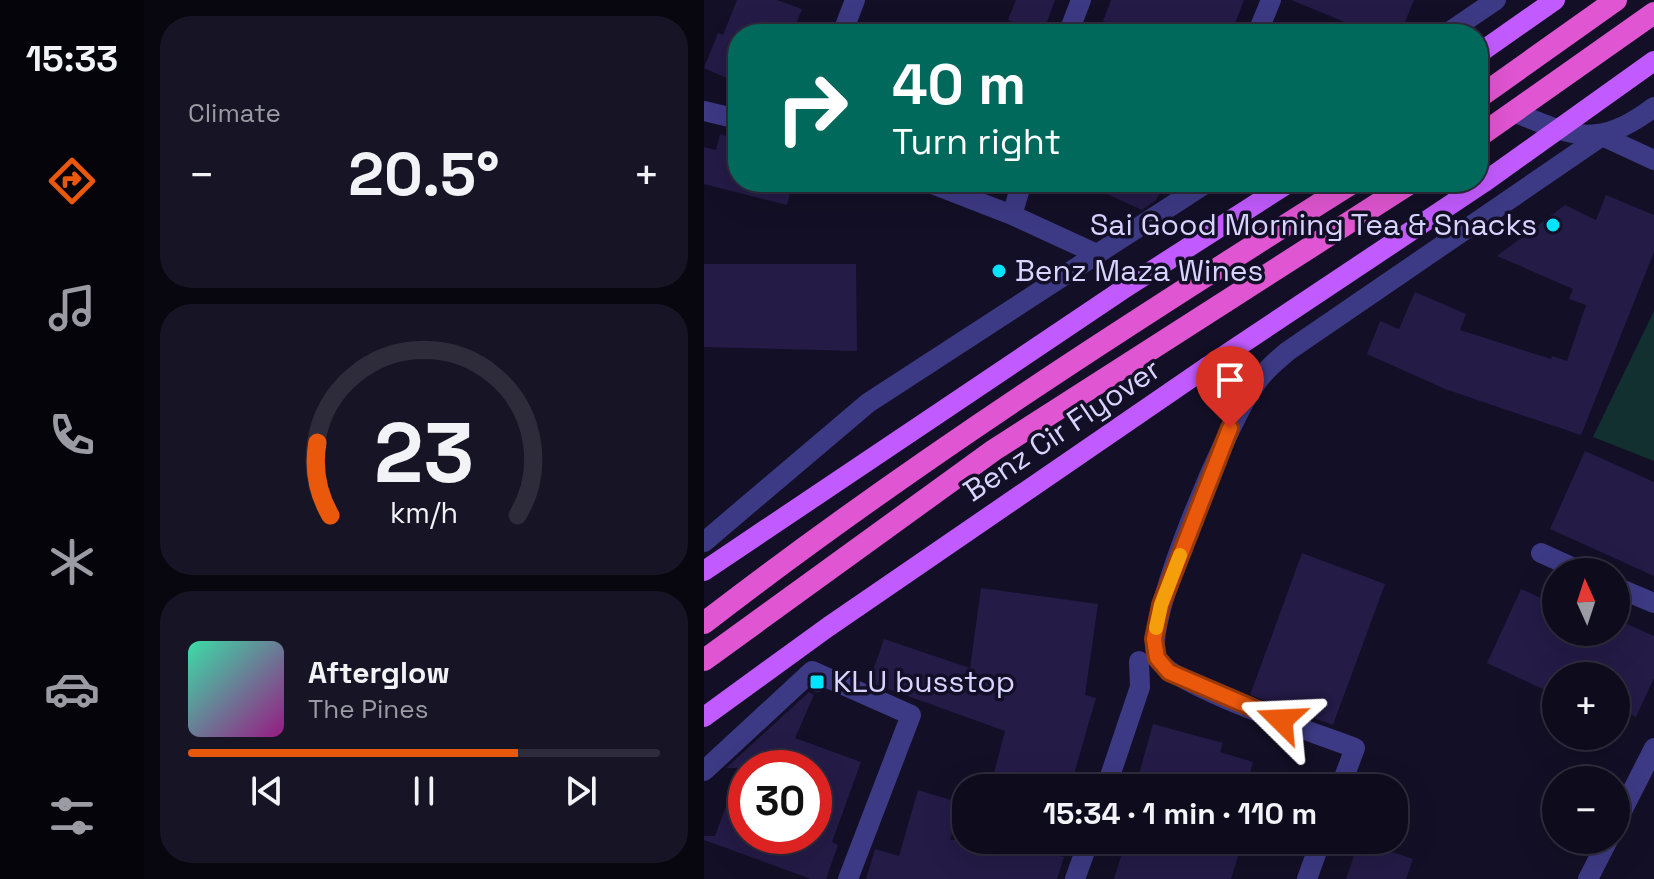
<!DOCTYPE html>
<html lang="en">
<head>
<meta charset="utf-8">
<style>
  :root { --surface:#0e0b1c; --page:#171425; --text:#f1f3f6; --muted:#9b9ba3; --line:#2e2b3b; --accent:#ea580c }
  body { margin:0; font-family:"Space Grotesk",sans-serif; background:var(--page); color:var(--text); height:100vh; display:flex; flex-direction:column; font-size:30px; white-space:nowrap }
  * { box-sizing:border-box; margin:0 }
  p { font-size:26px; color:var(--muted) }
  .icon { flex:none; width:44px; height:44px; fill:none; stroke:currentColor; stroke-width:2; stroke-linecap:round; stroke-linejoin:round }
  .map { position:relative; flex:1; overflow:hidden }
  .details { display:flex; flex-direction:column; gap:16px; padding:16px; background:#08060f; width:560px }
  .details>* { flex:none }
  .top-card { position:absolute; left:24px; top:24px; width:760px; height:168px; border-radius:32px; box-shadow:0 8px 32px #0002,0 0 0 2px var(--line); background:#00695c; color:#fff; overflow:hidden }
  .needle { width:52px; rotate:357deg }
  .buttons { position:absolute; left:838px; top:558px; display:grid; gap:16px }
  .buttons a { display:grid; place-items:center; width:88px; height:88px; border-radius:50%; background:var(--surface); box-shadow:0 8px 32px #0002,0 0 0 2px var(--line); font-size:40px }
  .speed { position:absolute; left:24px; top:750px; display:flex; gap:16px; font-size:40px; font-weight:700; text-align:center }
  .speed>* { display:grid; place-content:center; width:104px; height:104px; border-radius:50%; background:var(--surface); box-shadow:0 8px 32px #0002,0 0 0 2px var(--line); line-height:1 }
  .speed .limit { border:12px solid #d22; background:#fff; color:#111 }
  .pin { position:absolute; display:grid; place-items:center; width:68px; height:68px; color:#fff; margin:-82px -34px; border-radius:50% 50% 50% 0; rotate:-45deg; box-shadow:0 0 8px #0007 }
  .pin .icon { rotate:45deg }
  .me { position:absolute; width:88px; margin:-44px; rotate:291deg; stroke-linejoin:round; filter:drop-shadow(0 0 6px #0008) }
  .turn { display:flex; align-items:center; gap:28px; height:168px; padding:0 32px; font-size:36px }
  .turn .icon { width:104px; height:104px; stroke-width:2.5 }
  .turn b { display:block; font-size:56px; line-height:68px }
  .big { font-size:60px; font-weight:600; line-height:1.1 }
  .details .card { flex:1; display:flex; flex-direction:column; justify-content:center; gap:12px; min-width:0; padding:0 28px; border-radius:32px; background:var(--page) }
  .details .dial { align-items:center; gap:0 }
  .dial svg { height:208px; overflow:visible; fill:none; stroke:var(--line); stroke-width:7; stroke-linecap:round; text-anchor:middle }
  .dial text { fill:var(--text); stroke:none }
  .song { display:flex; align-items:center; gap:24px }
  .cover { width:96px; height:96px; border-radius:12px; background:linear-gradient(135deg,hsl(160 70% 55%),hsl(310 70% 35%)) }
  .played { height:8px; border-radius:4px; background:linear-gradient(90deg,var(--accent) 70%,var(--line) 70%) }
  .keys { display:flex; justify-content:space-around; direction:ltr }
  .heat { display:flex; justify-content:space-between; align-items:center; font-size:44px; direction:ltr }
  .trip { position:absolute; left:248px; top:774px; width:456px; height:80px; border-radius:32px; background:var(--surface); box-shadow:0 8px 32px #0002,0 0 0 2px var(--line); font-weight:600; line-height:80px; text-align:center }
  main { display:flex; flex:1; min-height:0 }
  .dock { display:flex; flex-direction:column; width:144px; justify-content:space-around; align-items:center; background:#06040b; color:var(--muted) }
  .dock .icon { width:56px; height:56px }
  .dock .active { color:var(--accent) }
  .dock b { font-size:36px; color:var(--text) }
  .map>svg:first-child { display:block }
</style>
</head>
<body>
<main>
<nav class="dock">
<b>15:33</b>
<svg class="icon active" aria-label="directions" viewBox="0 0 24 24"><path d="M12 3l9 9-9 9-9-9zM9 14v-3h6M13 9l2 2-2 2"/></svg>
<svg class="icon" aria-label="music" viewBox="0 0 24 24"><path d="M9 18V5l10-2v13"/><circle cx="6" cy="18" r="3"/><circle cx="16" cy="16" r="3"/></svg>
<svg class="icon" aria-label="phone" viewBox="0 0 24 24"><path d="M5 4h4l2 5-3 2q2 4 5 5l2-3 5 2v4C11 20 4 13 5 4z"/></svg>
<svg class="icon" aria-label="climate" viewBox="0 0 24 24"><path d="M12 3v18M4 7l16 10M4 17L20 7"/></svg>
<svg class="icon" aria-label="car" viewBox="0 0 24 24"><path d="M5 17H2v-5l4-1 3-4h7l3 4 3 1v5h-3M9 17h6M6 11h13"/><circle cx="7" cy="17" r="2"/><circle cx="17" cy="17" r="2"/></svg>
<svg class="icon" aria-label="filters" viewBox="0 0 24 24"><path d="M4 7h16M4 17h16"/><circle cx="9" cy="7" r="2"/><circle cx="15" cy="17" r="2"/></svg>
</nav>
<section class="details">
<div class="card"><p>Climate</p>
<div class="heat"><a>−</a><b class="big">20.5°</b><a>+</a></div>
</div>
<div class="card dial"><svg viewBox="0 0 100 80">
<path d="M14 69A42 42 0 1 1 86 69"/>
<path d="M14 69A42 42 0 0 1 9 41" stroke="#ea580c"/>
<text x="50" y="56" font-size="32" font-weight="700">23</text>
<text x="50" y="72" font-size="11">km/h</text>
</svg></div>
<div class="card">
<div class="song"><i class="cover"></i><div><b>Afterglow</b><p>The Pines</p></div></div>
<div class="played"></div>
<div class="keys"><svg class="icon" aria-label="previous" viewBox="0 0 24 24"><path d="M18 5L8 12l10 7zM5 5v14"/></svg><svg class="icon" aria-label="pause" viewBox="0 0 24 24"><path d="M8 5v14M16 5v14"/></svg><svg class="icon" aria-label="next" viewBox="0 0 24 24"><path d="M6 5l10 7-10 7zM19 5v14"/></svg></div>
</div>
</section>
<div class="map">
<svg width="950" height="879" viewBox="0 0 950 879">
  <rect width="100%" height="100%" fill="#130f26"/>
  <path fill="#12302f" d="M950,311v150l-61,-24z"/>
  <path fill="#241b47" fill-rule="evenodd" d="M33,0h40l25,9 -10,25h-54v49l-34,-15 14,-35 5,2z
    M312,0h39l-12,33 -35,-13z
    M407,0h133l-13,34h-93l-35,-13z
    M587,0h123l-14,34h-26z
    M16,134l18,5v43h55l-6,23 -83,-21v-37l12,3z
    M377,182h84l-9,18 -14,10z
    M902,195l48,20v37l-73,183 -136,-46 -78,-35 13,-33 19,8 16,-37 51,22 -6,16 91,29 1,-3 15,5 19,-56 -17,-6 4,-10 -76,-33 68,-51 31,15z
    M0,264h152l1,87 -153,-4z
    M881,451l69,31v94l-104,-47z
    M598,553l83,31 -52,141 -83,-30z
    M277,588l117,16 -13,91 11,3 -26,90h-80l15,-57 -136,-49 15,-43 86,29z
    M817,589l35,16v27h60v-13l38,17v42l-18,39 -20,-9v-32h-60l-7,16 -62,-29z
    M105,692l5,3 -19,43 66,24 -29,80 6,3 -12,34h-15l-107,-39v-4h11l25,-68h-14zM42,768h68v68h-68z
    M449,724l70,19 -3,9 33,10 -7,26h-111z
    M214,790l43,13 -11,37h100l-3,12 17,5 -7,22h-191l9,-30 24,7z
    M422,840h117l-12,39h-117z
    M655,841l54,18 -7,20h-60z"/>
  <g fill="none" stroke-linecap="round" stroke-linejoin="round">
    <path stroke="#3d3a85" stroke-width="20" d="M138,34l13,-34
      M364,34l13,-34
      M553,34l14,-34
      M0,111l34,8
      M223,182l85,33 85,39
      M308,215l10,-33
      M837,553l42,19
      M912,587l38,16
      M113,682l-5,-11 99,44 -63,164
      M0,771l108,-100
      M402,788l34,-101 -1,-26
      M636,788l15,-40c-34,-13 -185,-63 -198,-90 -16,-35 72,-237 97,-272 9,-14 21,-24 34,-35l314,-215 52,24
      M912,823l38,-75
      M371,879l14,-39
      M603,879l14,-39
      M884,879l20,-39"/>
    <path stroke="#3d3a85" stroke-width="20" d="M742,34l50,-34
      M810,112c60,25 84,37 140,-5
      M0,542l164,-139 340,-221"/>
    <path stroke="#c25bff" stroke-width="20" d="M774,54l77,-54
      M0,571l421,-283 165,-106
      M0,717l124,-90 379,-260"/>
    <path stroke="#e055d1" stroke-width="22" d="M774,98l138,-98
      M774,137l176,-124
      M0,623c207,-160 429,-302 650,-441
      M0,660l290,-210 418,-268"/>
    <path stroke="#c25bff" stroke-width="20" d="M503,367l276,-184 171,-122"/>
  </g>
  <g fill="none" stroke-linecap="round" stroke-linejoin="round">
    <defs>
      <path id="route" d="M526,428l-69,177 -7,34 3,19 12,14 112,48"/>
    </defs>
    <use href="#route" stroke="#983908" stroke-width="20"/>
    <use href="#route" stroke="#ea580c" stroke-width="14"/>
    <path stroke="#f59e0b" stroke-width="14" d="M452,628l5,-23 19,-50"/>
  </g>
  <g fill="#00e5ff" stroke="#130f26" stroke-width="3">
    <circle cx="849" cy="225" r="8"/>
    <circle cx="295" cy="271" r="8"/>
    <rect x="105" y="674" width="16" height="16" rx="4"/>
  </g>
  <g text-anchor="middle" stroke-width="7" stroke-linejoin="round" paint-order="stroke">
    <g font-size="30" fill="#d9d4ff" stroke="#130f26" text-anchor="start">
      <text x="833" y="235" text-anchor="end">Sai Good Morning Tea &amp; Snacks</text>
      <text x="311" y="281">Benz Maza Wines</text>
      <text x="129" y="692">KLU busstop</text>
    </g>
    <g font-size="30" fill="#d9d4ff" stroke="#130f26">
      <text transform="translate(358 430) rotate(-34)" y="10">Benz Cir Flyover</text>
    </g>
  </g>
</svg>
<div class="buttons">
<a><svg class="needle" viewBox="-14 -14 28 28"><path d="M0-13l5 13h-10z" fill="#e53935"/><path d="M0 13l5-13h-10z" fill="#9b9ba3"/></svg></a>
<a>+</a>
<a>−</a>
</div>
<div class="speed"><div class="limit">30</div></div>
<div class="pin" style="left:526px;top:428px;background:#d93025"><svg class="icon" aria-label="arrive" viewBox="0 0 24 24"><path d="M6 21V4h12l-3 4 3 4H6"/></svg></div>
<svg class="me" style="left:577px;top:720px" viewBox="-20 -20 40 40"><path d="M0-17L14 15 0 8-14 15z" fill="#ea580c" stroke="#fff" stroke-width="4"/></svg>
<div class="trip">15:34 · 1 min · 110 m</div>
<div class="top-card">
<div class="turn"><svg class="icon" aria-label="right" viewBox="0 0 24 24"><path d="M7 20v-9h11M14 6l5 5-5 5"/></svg><div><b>40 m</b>Turn right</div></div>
</div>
</div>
</main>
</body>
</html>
